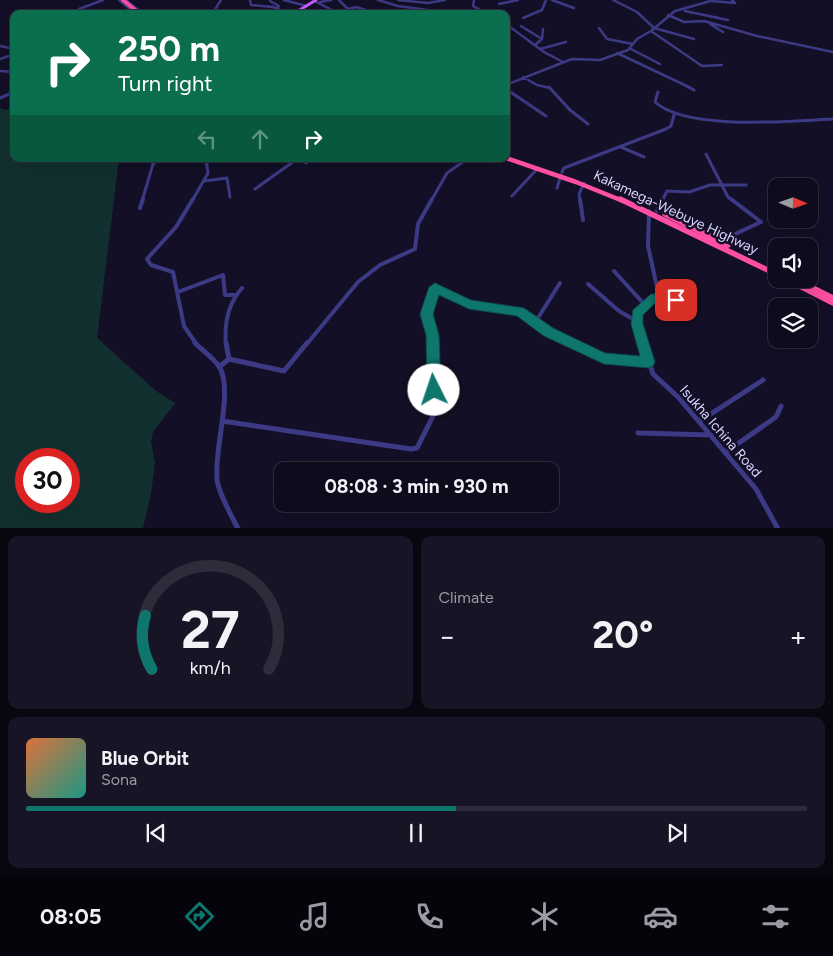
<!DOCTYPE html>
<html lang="en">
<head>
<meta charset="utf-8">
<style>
  :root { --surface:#0e0b1c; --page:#171425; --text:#f1f3f6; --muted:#9b9ba3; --line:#2e2b3b; --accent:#0f766e }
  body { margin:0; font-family:Figtree,sans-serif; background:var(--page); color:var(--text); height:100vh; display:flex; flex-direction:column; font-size:19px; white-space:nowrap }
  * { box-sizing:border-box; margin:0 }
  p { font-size:16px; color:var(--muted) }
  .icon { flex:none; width:28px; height:28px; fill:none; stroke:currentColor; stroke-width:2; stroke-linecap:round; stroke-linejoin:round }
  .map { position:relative; height:528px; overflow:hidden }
  .sheet { display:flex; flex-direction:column; gap:8px; padding:8px; background:#08060f; flex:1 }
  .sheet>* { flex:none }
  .guide { position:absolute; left:10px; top:10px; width:500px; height:152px; border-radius:10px; box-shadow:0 5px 20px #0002,0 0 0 1px var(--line); background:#0b6e4f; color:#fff; overflow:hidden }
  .needle { width:32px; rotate:92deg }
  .fabs { position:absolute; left:768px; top:178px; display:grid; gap:10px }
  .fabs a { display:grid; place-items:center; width:50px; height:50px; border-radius:10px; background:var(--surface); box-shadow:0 5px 20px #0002,0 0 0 1px var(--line); font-size:25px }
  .speed { position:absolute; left:15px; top:448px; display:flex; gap:10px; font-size:25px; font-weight:700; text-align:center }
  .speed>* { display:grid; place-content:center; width:65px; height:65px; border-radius:50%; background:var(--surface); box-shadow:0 5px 20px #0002,0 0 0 1px var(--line); line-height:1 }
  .speed .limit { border:8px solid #d22; background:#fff; color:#111 }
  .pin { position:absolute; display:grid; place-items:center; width:42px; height:42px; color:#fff; margin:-21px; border-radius:10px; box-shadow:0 2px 8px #0006 }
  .me { position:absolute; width:55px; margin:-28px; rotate:356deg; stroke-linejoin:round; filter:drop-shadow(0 0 4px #0008) }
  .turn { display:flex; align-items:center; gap:18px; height:105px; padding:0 25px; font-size:22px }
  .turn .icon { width:65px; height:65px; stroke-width:2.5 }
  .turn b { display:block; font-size:35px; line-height:42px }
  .lanes { display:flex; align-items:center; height:48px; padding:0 25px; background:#0003; justify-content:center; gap:25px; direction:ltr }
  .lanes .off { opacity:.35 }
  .big { font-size:38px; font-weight:700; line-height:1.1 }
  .sheet .tile { flex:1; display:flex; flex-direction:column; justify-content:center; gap:8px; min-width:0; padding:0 18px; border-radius:10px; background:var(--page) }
  .sheet .dial { align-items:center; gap:0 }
  .dial svg { height:130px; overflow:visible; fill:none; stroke:var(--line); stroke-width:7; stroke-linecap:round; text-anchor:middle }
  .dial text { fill:var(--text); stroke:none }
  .song { display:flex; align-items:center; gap:15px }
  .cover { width:60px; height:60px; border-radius:8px; background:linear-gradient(135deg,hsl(20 70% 55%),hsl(170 70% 35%)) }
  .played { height:5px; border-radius:2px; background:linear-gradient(90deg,var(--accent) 55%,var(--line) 55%) }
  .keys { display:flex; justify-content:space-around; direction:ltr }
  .heat { display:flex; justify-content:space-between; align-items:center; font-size:28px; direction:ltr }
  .sheet .tiles { flex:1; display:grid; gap:8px; grid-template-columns:1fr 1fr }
  .tile:last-child { grid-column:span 2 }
  .trip { position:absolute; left:274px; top:462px; width:285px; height:50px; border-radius:10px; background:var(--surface); box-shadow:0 5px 20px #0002,0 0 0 1px var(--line); font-weight:700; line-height:50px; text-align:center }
  .tab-bar { display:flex; height:80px; justify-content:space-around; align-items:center; background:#06040b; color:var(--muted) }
  .tab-bar .icon { width:35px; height:35px }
  .tab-bar .active { color:var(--accent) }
  .tab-bar b { font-size:22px; color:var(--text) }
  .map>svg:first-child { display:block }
</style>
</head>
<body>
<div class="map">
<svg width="833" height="529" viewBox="0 0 833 529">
  <rect width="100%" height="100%" fill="#130f26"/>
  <path fill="#12302f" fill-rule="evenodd" d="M14,106v53h105l-22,179 59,53 19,12 -22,29 -2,10 4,21 -4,31 -8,34h-143v-420l6,2zM26,459h43v42h-43z"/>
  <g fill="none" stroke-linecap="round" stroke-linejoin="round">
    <path stroke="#3d3a85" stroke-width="2.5" d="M119,0l17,14
      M126,0l17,14
      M250,0l1,5 22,2 17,7
      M284,0l23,6
      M378,0l20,6 30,4
      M398,0l30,3 17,-3
      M474,0l-1,6 11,6
      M552,0l22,8
      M613,0l24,12 17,16 40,11
      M270,1l9,5 -2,2
      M314,1l18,9 -6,4
      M712,1l23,2 -3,-3
      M320,2l11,-2
      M504,3l-5,1 19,-4
      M79,9l24,-9
      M348,9l8,-2 23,7
      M685,11l43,9
      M93,14l39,-4
      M212,14l9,-14
      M338,14l10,-5 -9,-9
      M668,15l16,7 20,-1 53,15 76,16
      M523,18l19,-8 4,-10
      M506,24l38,28 19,10
      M710,24l13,8
      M521,26l21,13 -7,6
      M599,28l8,11 26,5
      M651,31l51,35 20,-1
      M542,39l1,-10
      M506,40l3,-1
      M0,46l14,3
      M540,49l26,-7
      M631,49l29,15
      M617,53l74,35
      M0,59l14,-5
      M0,71l14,1
      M523,77l14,8 13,3
      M506,85l66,-26 28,1 28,-10 9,-11 14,-8 24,-20 39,-11"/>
    <path stroke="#3d3a85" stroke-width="3" d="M549,87l21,23 18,14
      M688,87l6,3
      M506,89l40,27
      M658,92l-3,10c32,29 135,19 178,17
      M0,98l14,-6
      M621,147l23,10
      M706,154l22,43 5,4
      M297,159l9,4 7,-4
      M562,172l2,-4 102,-39 5,-3 3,-11
      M204,181l23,-3 3,19
      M557,188l4,-13
      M255,189l42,-30
      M512,196l26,-28
      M142,201l11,-37 5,-5
      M192,201l16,-28 -2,-14
      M431,201l16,-28 20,-14
      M580,201l-1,-7 5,-11
      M662,201l5,-10 22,1 21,-7h36"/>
    <path stroke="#3d3a85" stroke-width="4" d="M193,199l-17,28 -29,32 4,6 22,7 11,54 13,19
      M580,199l3,21
      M140,208l3,-9
      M657,211l6,-12
      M720,241l41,-19 -30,-23
      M614,271l30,33
      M588,284l31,27 17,10
      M178,292l45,-17 2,20h10
      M651,299l22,1 17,-4
      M536,321l24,-38
      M226,345c-2,-21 2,-41 16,-57
      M306,345l52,-63 22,-17 35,-16 3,-25 14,-25
      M432,345l-5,-31 8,-27 34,17 51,7 28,21 26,13
      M644,345c-11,-34 -8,-28 14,-53l-10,-46 1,-35"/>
    <path stroke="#3d3a85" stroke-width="5" d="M195,343c8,8 20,16 25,25 13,25 -6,80 -3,111 1,14 15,37 21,50
      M226,343l3,16
      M572,343l32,16 45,3
      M643,343l10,31 25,23 78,92 22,40
      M219,367l10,-8 55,12 23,-28
      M222,421l189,28 6,-1 18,-36 -3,-69
      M700,421l63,-41
      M638,433l73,2
      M726,452l50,-35 5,-11"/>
    <path stroke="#c25bff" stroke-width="3" d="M293,14l23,-14"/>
    <path stroke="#ff4fa3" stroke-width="4" d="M123,0l17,14"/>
    <path stroke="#ff4fa3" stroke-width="4.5" d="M506,158l70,24 47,19"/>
    <path stroke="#ff4fa3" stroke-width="5.5" d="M620,199l156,75
      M665,214l63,31
      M786,279l47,24
      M795,279l38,19"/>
  </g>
  <path fill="#0f766e" stroke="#0a4d48" d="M435,283l36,17 53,8 29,20 52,25 35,3 -9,-32 2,-14 18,-16 25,1 6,5 -6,4h-22l-11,11v9l12,38 -2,4 -4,2 -45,-4 -60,-28 -27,-20 -48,-7 -30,-14 -6,19 6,21 2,55 -2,5 -5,2 -5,-2 -2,-5 -1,-55 -6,-21 9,-27z"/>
  <g text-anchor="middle" stroke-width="5" stroke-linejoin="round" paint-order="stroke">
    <g font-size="14" fill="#d9d4ff" stroke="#130f26">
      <text transform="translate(676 212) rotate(25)" y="5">Kakamega-Webuye Highway</text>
      <text transform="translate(721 431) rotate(49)" y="5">Isukha Ichina Road</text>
    </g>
  </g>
</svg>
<div class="fabs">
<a><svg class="needle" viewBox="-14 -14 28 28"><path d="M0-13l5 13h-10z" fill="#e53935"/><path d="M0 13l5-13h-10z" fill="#9b9ba3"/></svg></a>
<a><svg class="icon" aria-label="sound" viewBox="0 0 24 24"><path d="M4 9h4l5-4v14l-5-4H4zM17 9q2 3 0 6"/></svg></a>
<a><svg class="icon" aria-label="layers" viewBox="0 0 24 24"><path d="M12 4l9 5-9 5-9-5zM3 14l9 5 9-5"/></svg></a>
</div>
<div class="speed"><div class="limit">30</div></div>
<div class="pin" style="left:676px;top:300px;background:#d93025"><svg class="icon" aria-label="arrive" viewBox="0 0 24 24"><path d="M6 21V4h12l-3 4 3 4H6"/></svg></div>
<svg class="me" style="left:434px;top:390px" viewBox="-20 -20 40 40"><circle r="19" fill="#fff"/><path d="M0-13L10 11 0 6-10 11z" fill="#0f766e"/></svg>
<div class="trip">08:08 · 3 min · 930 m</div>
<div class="guide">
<div class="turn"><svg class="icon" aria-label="right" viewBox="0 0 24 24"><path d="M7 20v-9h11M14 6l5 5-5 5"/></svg><div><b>250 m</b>Turn right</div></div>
<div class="lanes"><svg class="icon off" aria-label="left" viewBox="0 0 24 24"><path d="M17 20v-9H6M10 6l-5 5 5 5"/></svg><svg class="icon off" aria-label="ahead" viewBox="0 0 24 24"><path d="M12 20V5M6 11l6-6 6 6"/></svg><svg class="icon" aria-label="right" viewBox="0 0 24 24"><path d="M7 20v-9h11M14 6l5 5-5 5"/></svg></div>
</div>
</div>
<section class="sheet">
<div class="tiles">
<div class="tile dial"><svg viewBox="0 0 100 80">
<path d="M14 69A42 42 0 1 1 86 69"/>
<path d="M14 69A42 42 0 0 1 10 36" stroke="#0f766e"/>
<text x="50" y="56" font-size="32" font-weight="700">27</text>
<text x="50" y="72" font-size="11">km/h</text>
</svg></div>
<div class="tile"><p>Climate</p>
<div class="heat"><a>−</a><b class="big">20°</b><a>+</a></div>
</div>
<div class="tile">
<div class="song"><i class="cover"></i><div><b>Blue Orbit</b><p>Sona</p></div></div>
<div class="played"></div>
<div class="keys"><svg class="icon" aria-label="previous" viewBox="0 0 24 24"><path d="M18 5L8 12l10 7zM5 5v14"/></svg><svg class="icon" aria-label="pause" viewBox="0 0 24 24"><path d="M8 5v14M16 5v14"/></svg><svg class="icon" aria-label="next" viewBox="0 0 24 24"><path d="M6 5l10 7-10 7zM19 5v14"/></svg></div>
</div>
</div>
</section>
<nav class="tab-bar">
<b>08:05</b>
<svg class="icon active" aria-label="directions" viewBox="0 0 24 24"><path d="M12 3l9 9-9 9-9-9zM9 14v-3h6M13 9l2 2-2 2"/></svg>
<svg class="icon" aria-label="music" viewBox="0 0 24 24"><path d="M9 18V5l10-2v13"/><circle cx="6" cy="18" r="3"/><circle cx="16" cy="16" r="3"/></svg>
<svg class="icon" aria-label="phone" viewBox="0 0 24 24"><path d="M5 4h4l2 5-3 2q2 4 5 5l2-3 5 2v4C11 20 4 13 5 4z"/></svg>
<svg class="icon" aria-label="climate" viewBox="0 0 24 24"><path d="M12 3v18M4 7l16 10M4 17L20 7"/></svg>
<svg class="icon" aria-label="car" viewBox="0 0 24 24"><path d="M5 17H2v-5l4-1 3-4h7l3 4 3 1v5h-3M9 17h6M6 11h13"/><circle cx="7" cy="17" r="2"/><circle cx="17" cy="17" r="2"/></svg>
<svg class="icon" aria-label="filters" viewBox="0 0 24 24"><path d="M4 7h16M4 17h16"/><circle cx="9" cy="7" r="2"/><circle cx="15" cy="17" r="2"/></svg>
</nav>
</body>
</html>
